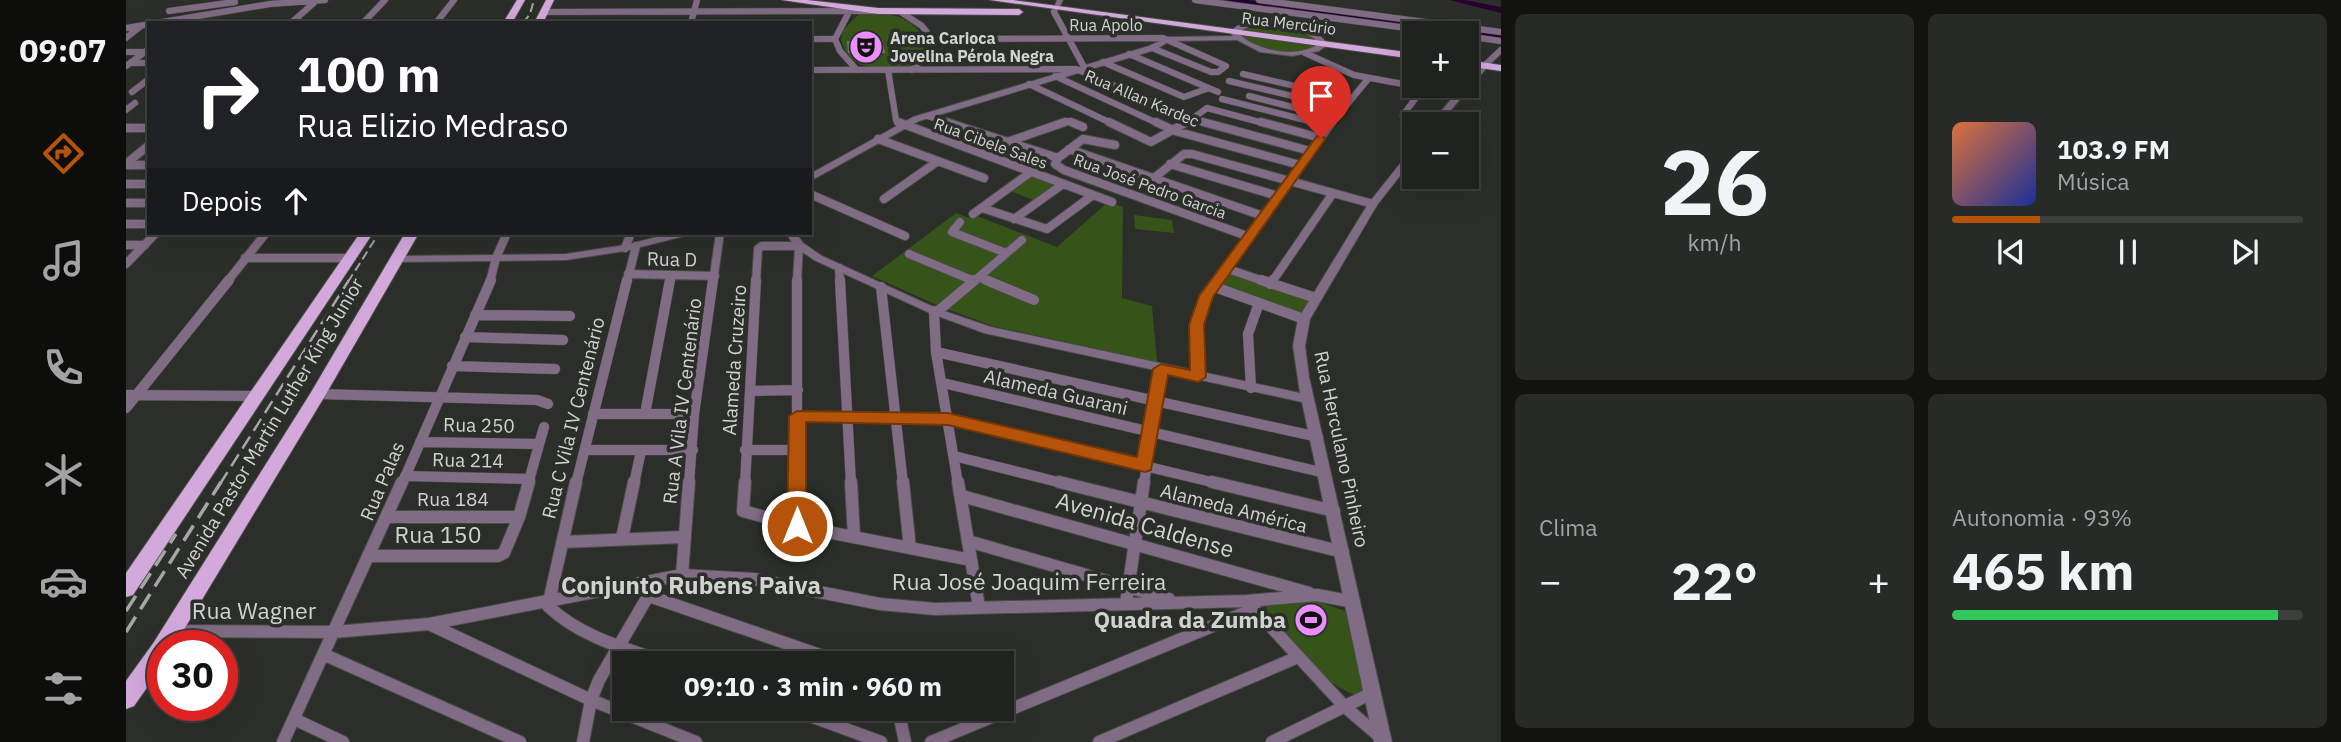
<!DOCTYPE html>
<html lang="pt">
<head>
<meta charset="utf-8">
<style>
  :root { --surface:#20221f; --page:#282a28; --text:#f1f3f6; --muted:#a2a4a4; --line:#3d3f3d; --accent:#b45309 }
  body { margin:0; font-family:"IBM Plex Sans",sans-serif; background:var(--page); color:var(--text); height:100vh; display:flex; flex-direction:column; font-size:26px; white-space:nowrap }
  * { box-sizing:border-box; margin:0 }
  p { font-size:23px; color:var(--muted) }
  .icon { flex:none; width:38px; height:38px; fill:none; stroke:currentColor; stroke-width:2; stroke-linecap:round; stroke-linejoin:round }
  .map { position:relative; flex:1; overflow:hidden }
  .drawer { display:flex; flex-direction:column; gap:14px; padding:14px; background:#121311; width:840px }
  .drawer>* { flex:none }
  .guide { position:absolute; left:21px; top:21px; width:665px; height:214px; border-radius:0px; box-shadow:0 7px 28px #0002,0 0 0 2px var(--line); background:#202124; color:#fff; overflow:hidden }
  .controls { position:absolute; left:1276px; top:21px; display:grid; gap:14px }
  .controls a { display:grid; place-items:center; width:77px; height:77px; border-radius:0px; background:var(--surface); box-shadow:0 7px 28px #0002,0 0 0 2px var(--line); font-size:35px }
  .speed { position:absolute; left:21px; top:630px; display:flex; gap:14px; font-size:35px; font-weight:700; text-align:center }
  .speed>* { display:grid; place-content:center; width:91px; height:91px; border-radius:50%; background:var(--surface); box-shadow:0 7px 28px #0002,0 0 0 2px var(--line); line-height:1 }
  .speed .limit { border:10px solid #d22; background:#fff; color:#111 }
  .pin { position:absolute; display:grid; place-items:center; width:60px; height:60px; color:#fff; margin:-72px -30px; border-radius:50% 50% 50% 0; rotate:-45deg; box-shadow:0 0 7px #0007 }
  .pin .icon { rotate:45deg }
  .me { position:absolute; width:77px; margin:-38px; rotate:0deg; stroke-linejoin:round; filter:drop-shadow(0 0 5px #0008) }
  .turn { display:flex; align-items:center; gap:24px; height:147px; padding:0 35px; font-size:32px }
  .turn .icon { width:91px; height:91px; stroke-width:2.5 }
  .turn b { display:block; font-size:49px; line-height:60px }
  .then { display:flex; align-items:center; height:66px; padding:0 35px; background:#0003; gap:14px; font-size:26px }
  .big { font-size:52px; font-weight:800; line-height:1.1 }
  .drawer .card { flex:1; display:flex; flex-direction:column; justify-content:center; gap:10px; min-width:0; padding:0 24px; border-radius:10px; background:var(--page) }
  .drawer .dial { align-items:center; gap:0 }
  .dial b { font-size:91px; line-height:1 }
  .song { display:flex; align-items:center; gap:21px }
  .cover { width:84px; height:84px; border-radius:10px; background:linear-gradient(135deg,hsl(20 70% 55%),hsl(230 70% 35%)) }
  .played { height:7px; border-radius:4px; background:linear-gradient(90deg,var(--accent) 25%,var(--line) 25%) }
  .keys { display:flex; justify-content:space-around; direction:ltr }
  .heat { display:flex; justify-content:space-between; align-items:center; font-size:38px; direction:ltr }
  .charge { height:10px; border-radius:5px; background:linear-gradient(90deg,#34c759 93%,var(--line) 0) }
  .drawer .tiles { flex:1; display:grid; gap:14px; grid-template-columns:repeat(2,1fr) }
  .trip { position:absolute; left:486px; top:651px; width:402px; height:70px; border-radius:0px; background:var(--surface); box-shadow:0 7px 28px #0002,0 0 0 2px var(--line); font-weight:800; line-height:70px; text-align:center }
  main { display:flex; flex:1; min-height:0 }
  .tabs { display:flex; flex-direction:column; width:126px; justify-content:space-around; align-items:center; background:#0d0e0c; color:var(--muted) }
  .tabs .icon { width:49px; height:49px }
  .tabs .current { color:var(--accent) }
  .tabs b { font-size:32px; color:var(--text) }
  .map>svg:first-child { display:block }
</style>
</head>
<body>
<main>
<nav class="tabs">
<b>09:07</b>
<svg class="icon current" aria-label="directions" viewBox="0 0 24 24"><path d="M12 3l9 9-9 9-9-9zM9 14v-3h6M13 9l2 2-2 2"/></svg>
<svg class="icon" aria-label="music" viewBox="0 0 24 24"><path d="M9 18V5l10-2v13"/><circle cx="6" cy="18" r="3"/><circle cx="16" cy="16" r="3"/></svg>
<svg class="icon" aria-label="phone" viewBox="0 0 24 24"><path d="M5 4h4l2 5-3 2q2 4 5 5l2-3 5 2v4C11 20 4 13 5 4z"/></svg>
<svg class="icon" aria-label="climate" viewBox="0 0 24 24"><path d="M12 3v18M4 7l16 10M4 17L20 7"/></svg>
<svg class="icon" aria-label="car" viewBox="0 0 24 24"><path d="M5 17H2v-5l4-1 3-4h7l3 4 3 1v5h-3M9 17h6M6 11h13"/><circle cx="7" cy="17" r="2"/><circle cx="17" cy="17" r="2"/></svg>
<svg class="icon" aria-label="filters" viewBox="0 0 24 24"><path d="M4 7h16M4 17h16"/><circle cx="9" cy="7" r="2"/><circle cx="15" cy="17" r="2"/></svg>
</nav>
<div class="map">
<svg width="1375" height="742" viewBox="0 0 1375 742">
  <rect width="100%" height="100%" fill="#2b2e29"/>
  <path fill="#36541a" d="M733,14c35,0 47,-2 69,28 -4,11 -9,22 -21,26 -27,0 -57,5 -66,-28l2,-10z
    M1142,23l23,3 26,12 2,8c-33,10 -48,5 -79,-7l-1,-12z
    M907,175l26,9 -23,17 -26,-10z
    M982,202l15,5 -1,91 30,8 5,56 -164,-36 -54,-20 -67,-30 84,-63 16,6 5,-3 80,31z
    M1008,215l38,5 2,13 -39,-4z
    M1102,273l85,27 -12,13 -82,-27z
    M1191,601l28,10 5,8 14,73 -3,4c-31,-3 -79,-63 -98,-87l12,-6z"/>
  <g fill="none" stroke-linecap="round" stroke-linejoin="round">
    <path fill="#26002e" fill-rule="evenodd" d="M1098,0h23l254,34v6z
      M1323,0h16l36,7v6z"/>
  </g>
  <path fill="#565953" stroke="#6e726c" stroke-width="2" d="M741,35l14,6 3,11h-35l-1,-10h6l-1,-4z"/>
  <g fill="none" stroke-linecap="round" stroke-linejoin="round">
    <defs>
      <path id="minor-far3" d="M1069,0l250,33
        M1133,0l242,32
        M43,11l66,-9
        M419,12l328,-1
        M723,12l-14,27 5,12 17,19
        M775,12l21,14 10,13 -3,13 -17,18
        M928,12l30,55
        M165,23l25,-22
        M237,23l22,-23
        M310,23l18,-23
        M565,23l6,-23
        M0,28l144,-24 55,-4
        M1108,32c23,-20 71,-11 90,12
        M1340,36l35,5
        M0,38l15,-12
        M684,39h25
        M806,39l231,-1 63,28 -8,6h-7l-59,-24
        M0,52h19
        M1179,53l49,22 60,11
        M1003,54l89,38
        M977,62l81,35 25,-9
        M6,63h17
        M1359,65l16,-15
        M0,66l23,-17
        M684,70l266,-1 115,50 18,5
        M762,70l8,50 4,4
        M1117,74l108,25
        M929,76l104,48
        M1103,81l114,27
        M903,84l84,40
        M1289,86l45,6
        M6,92l17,-13
        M1123,96l87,22
        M1096,99l99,25
        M0,110l9,-7
        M1277,115l21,-28
        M801,116l25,8
        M934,124l8,-3 7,3
        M1059,124l22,-16 60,16
        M1205,124l37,-45"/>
      <path id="minor-far2" d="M772,122l214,80
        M820,122l112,36
        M945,122l12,5
        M983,122l42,20 36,-20
        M1030,122l19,9 125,34
        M1077,122l107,29
        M1135,122l60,16
        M1188,122l15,4
        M0,128h23
        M752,139l106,39
        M884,141l55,-19
        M989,145l-32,-6 -25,19 -3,6 9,6 183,66
        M943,149l194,67
        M0,164l23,-19
        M1044,164l108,32
        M0,165h23
        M1028,178l30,-24h8l181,50
        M0,184h23
        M684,194l95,42
        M758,199l54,-38
        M0,203h23
        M856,208l65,21 46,-34
        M847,214l58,-42
        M888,219l49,-35
        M834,222l-8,10 54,21
        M0,224h23
        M0,245h19
        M499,248l6,-15
        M783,254l65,27
        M119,258h103
        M0,264l30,-31
        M713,268l1,14
        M1099,268l41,14
        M502,274l87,2
        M853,277l11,5
        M101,282l39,-49
        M364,282l6,-24 11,-25
        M501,282l9,-36
        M544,282l1,-7
        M587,282l7,-49
        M630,282l2,-33 4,-3h35
        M671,282l2,-37
        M847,282l49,-42
        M1090,282l116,-160
        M1146,282l61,-89"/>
      <path id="minor-far1" d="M671,280v204
        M714,280l11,204
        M845,280l3,1
        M860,280l48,20
        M1135,280l55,18
        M1144,284l3,-4
        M1086,286l92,33
        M755,287l22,197
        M808,311l2,41 22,132
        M811,312l38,-32
        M349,315l95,1
        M339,337l98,3
        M810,352l382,85
        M326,366l103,3
        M1072,377c-2,-41 -6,-62 20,-97
        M817,383l382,90
        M1125,388l-3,-54 11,-31
        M624,391l48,-1
        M192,394l219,6 11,4
        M0,395l131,1
        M0,408l103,-128
        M467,414h101
        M519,414l25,-134
        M671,416l151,3 272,65
        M294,442l118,2
        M459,450h108
        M619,450h53
        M828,456l112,28
        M279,476l125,3
        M276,484l89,-204
        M402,484l16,-57
        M450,484l51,-204
        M508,484l7,-33
        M563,484l5,-70 19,-134
        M619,484l11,-204
        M1018,484l17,-115"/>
      <path id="minor" d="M450,482l-28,124c32,31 79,43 120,57
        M619,482l-2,29 54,15 174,34
        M671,482v44
        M725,482l3,55
        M777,482l7,66
        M832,482l21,125
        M933,482l284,70
        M1086,482l122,29
        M836,496l347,97
        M261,517h132
        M496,538l12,-56
        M842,541l201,58
        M437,542l120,-5
        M244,556h128l6,-3 15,-36 10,-35
        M556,575l7,-93
        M523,596l194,67
        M1000,603l18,-121
        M1124,604l95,103 34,29
        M303,624l162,76 105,42
        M48,631l160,1 95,-8 253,-49 72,4 126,25 55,5 312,-8 70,-6 37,7
        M199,655l195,87
        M665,709l90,33
        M772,709l7,33
        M168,719l49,23
        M157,742l119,-260
        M457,742l8,-42 8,-20 52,-89
        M805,742l323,-133
        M973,742l199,-85
        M1146,742l102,-50"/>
      <path id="tertiary" d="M931,0h6l-7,13h-4z
        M1108,30c6,4 11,10 18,13 20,10 51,14 69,-1l7,2 -9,7 -27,5 -32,-4 -23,-12 -67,1 -15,9 -236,71 -109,60v-7l103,-57 236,-71 20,-9 64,-1 -3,-4z
        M1356,63l7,2 -50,59h-8l31,-38h4v-6z
        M1288,149v9l-37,47 -67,114 -5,27 4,31 83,365h-18l-72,-340 -318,-69 -54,-20 -116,-53 -19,-13 -9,-14h10l7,10 19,13 116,53 53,18 309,66 -7,-47 5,-27 70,-115 43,-54z
        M547,233h16l-1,2 -63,16 -59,9 -170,2 -5,-3 5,-3 170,-2 59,-9z"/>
      <path id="primary" d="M391,0h8l-13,23h-9z
        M420,0h8l-11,23h-9z
        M656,0h25l71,8 141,1 4,3 -4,3 -141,-1z
        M864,0h23l401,53v6z
        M1340,60l35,5v6l-35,-5z
        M234,233h13l-240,362 -7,2v-24z
        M279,233h14l-93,161 -152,252h-11v19l-29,41 -8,3v-28l28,-39 156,-248z"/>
    </defs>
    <use href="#minor-far3" stroke="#494c47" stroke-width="7"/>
    <use href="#minor-far2" stroke="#494c47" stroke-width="10"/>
    <use href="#minor-far1" stroke="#494c47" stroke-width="11"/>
    <use href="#minor" stroke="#494c47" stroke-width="14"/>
    <use href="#tertiary" stroke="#494c47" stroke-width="2"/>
    <use href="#primary" stroke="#494c47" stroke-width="2"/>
    <use href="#minor-far3" stroke="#806c84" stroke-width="6"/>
    <use href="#minor-far2" stroke="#806c84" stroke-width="8"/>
    <use href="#minor-far1" stroke="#806c84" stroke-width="10"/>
    <use href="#minor" stroke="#806c84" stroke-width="12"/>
    <use href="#tertiary" fill="#806c84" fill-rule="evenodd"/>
    <use href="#primary" fill="#d3a9dc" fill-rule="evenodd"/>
    <path stroke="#a5a7a3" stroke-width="2" stroke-dasharray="9 4.5" stroke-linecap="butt" d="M397,23l7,-9 4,-14
      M222,282l31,-49"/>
    <path stroke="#a5a7a3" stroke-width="2.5" stroke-dasharray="14 7" stroke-linecap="butt" d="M94,484l129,-204"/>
    <path stroke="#a5a7a3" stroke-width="3.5" stroke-dasharray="18 9" stroke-linecap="butt" d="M0,611l50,-77
      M0,632l95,-150"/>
  </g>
  <path fill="#b45309" stroke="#753606" stroke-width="2" d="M1191,136l9,2 -113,159 -9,28 2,52 -8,5 -30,-7 -17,95 -6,2 -197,-47 -142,-3v104l-2,5 -7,2 -7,-2 -3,-5 2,-110 8,-5 151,2 189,44 16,-88 8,-5 29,6 -1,-45 10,-29z"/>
  <defs>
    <symbol id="theatre-disc" viewBox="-11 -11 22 22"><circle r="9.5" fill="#ea8dfd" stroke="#2b2e29"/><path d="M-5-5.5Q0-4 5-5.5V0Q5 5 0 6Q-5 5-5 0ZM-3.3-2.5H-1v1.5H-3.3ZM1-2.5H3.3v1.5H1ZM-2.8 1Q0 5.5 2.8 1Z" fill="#111"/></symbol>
    <symbol id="stadium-disc" viewBox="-11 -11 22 22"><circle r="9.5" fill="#ea8dfd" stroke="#2b2e29"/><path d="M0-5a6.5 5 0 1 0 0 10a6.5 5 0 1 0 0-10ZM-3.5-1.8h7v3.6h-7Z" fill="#111"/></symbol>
  </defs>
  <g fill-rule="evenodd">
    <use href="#theatre-disc" x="721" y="28" width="38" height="38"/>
    <use href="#stadium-disc" x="1166" y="601" width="38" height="38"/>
  </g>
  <g text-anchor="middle" stroke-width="7" stroke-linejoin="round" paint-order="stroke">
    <g font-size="16" fill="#d1d3d0" stroke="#2b2e29">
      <text transform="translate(1163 23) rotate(7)" y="6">Rua Mercúrio</text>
      <text x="980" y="31">Rua Apolo</text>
      <text transform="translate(1016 98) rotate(23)" y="6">Rua Allan Kardec</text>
      <text transform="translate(865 143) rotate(20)" y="6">Rua Cibele Sales</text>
      <text transform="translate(1024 186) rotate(20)" y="6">Rua José Pedro Garcia</text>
    </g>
    <g font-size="16" font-weight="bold" fill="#d1d3d0" stroke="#2b2e29" text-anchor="start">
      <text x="764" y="44">Arena Carioca<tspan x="764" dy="18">Jovelina Pérola Negra</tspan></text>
    </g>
    <g font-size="19" fill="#d1d3d0" stroke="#2b2e29">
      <text transform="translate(546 259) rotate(1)" y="7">Rua D</text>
      <text transform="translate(608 360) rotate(-86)" y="7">Alameda Cruzeiro</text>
      <text transform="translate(930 392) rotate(13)" y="7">Alameda Guarani</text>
      <text transform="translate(556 401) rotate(-83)" y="7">Rua A Vila IV Centenário</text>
      <text transform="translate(447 418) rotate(-76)" y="7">Rua C Vila IV Centenário</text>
      <text transform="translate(353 425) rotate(1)" y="7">Rua 250</text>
      <text transform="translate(143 428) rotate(-59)" y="7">Avenida Pastor Martin Luther King Junior</text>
      <text transform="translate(1216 449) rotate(78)" y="7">Rua Herculano Pinheiro</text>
      <text transform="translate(342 460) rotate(1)" y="7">Rua 214</text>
      <text transform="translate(256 481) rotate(-67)" y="7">Rua Palas</text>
      <text x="327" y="506">Rua 184</text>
      <text transform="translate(1108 508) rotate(14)" y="7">Alameda América</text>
    </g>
    <g font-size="23" fill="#d1d3d0" stroke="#2b2e29">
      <text transform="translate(1019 525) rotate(16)" y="8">Avenida Caldense</text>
      <text x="312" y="543">Rua 150</text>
      <text x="903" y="590">Rua José Joaquim Ferreira</text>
      <text x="128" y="619">Rua Wagner</text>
    </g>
    <g font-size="23" font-weight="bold" fill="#d1d3d0" stroke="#2b2e29" text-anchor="end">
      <text x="1160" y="628">Quadra da Zumba</text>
    </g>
    <g font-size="24" font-weight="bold" fill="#d1d3d0" stroke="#2b2e29">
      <text x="565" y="594">Conjunto Rubens Paiva</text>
    </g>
  </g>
</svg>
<div class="controls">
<a>+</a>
<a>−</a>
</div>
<div class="speed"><div class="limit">30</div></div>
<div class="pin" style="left:1195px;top:138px;background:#d93025"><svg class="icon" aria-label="arrive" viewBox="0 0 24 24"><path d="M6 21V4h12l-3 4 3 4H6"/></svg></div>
<svg class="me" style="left:671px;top:526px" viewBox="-20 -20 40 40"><circle r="17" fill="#b45309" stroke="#fff" stroke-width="3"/><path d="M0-11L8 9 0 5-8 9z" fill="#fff"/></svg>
<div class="trip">09:10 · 3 min · 960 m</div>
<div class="guide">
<div class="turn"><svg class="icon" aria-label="right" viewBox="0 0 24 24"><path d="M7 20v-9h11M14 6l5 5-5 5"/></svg><div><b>100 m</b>Rua Elizio Medraso</div></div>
<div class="then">Depois<svg class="icon" aria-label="ahead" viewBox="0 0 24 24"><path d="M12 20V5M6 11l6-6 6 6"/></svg></div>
</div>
</div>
<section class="drawer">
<div class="tiles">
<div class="card dial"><b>26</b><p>km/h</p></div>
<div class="card">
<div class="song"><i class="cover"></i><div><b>103.9 FM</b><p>Música</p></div></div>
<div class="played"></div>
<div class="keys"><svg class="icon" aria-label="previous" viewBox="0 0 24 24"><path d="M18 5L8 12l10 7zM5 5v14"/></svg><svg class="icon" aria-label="pause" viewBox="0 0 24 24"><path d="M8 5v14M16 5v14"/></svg><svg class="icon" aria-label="next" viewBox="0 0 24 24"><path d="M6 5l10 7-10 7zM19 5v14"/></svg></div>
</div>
<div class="card"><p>Clima</p>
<div class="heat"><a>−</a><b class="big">22°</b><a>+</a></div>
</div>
<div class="card"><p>Autonomia · 93%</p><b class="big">465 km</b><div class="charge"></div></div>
</div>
</section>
</main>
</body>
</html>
